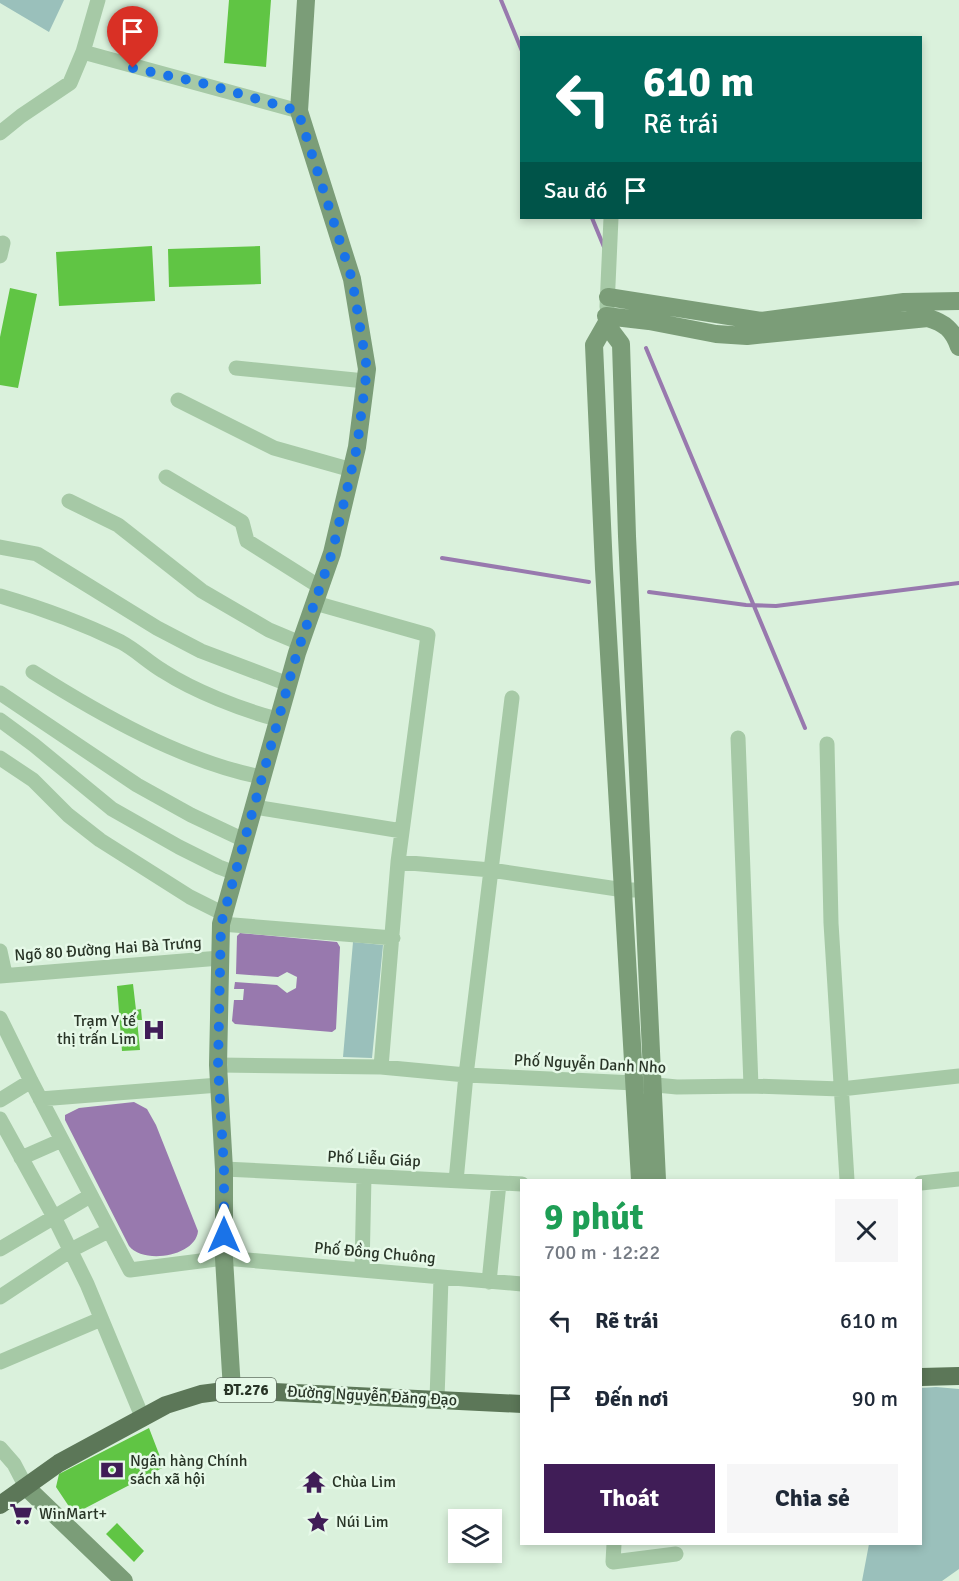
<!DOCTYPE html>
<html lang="vi">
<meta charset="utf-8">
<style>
body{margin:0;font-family:Signika,sans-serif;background:#f6f6f7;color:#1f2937;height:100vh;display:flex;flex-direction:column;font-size:22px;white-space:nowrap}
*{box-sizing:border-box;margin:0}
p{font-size:20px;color:#747a83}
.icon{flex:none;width:33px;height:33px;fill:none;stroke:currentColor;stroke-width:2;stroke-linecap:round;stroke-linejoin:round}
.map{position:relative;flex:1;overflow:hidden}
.drawer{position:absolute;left:520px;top:1179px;width:402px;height:366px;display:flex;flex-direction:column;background:#fff;border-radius:0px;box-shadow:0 3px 9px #0003}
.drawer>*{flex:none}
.top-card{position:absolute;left:520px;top:36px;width:402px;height:183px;border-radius:0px;box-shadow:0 3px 9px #0003;background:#00695c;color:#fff;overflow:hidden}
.controls{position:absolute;left:448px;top:1509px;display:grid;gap:12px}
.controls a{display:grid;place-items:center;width:54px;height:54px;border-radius:0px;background:#fff;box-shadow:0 3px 9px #0003;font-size:30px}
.pin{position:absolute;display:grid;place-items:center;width:51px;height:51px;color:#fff;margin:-62px -26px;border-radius:50% 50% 50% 0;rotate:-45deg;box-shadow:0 0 6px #0007}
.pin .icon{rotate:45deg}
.me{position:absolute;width:66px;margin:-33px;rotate:0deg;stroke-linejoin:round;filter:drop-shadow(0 0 4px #0008)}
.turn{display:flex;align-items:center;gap:21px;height:126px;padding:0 24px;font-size:27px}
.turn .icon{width:78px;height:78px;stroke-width:2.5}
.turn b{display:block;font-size:42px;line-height:51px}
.then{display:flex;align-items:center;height:57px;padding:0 24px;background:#0003;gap:12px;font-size:22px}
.round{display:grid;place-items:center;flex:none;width:63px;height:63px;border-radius:0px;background:#f6f6f7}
.head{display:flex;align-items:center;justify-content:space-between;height:102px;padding:0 24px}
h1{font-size:36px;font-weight:700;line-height:45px;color:#1e9e55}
.button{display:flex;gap:12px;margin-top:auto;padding:12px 24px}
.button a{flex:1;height:69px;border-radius:0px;background:#401d57;color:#fff;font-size:24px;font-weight:700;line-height:69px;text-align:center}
.button a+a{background:#f6f6f7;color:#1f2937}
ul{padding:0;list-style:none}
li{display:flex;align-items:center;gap:18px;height:78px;padding:0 24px}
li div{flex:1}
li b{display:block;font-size:22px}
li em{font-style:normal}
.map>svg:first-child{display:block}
.green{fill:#9ac0bb}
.water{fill:#9879ae}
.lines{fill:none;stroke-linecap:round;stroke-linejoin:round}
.stream{stroke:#9879ae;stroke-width:4}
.building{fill:#60c544}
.street{stroke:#a6c9a6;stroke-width:15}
.secondary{stroke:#7b9d78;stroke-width:18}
.primary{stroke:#5c7758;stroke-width:18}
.route{stroke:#1a73e8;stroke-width:10;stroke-dasharray:0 18}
.labels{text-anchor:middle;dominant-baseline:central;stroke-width:5;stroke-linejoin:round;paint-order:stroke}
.shield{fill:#e6f9e8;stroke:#627061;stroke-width:1.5}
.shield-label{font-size:15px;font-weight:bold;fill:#293527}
.street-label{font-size:16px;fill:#293527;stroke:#e6f9e8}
.poi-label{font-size:16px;fill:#293527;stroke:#e6f9e8;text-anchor:start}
</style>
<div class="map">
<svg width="959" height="1581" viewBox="0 0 959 1581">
<rect width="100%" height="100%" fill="#daf1dc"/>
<path class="green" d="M0,0H64L49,32L0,3Z
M353,942L383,945L372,1058L343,1057Z
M936,1387L959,1389V1569L942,1581H862L869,1544H921V1388Z"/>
<path class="water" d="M240,933L337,942L340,947L336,1029L332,1032L235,1024L232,1021L234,1000H243L244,989H234L235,982L277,985L287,993L296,988L297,977L287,972L278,977L236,974L237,936Z
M134,1102L147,1109L156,1125L198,1231C196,1256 144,1265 129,1246L65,1120V1115L79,1108Z"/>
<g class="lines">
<path class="stream" d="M501,0L522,51
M592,218L604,247
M646,348L805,728
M442,558L589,582
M649,592L746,605L776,606L959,583"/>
</g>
<path class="building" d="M229,0H271L266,67L224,63Z
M152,246L155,301L59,306L56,252Z
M260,246L261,284L169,287L168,249Z
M10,288L37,294L18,388L0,385V337Z
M133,984L136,1010L141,1009L142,1020H137L140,1050L122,1051L117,986Z
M149,1428L164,1467L74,1514L56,1487L59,1474Z
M117,1523L144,1551L134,1562L106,1534Z"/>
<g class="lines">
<path class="street" d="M83,52L299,111
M0,133L21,116L70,83L83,52L98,0
M0,256L3,243
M607,307L611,218
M236,368L365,381
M178,400L274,448L352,470
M166,477L242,522L247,541L320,587
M69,501L118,525L202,591L269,630L300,643
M0,547L37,554L157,628L201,651L288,684
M0,596C41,608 82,623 121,642C136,650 148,662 163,671C194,691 242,710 277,719
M315,603L428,635L398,862L381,1067
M33,672C101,715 182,761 261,777
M0,693L137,785L191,815L244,840
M0,720L34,745L112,809L179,847L219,867L235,873
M738,738L751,1086
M827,744L831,923L847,1180
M0,758L33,780L68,815L100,840L190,897L224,914
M254,807L402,831
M398,862L491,870L624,890H635
M221,924L393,938
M0,951L5,974
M0,976L220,958
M0,1018L31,1081L130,1270L224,1258L522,1284
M218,1065L381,1067L466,1075L635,1083L677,1087L751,1086L841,1089L959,1076
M40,1099L219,1085
M0,1100L31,1081
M0,1119L54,1217L87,1284L143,1419
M21,1158L62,1140
M224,1169L522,1184
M456,1181L466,1075L512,698
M921,1183L959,1179
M0,1249L90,1196
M362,1270L364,1176
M489,1282L499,1183
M0,1297L71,1250L108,1231
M0,1362L101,1319
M437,1399L441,1278
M0,1448L14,1464L26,1487
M614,1544L613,1562L676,1554"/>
<path class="secondary" d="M608,297L761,321L904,302L959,301
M606,316L649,321L716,334L747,336L928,318C945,323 953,330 959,347
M640,1180L604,569L594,345L606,324L621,344L627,536L657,1180
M232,1390L224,1258V1169L218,1065L221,924L297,653L332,553L357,447L367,369L352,279L299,111L306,0
M26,1487L124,1581"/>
<path class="primary" d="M921,1377L959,1376
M0,1505L59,1463L166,1405L201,1394L232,1390L522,1404"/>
</g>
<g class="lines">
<path class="route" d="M133,68L206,84L298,111L352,279L367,369L357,447L332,553L297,653L221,924L218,1065L224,1169V1235"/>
</g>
<defs>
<g id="hospital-bare" transform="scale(1.8)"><path d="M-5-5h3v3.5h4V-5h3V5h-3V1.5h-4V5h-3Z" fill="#401d57" stroke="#e6f9e8" stroke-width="2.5" paint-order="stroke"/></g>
<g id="bank-bare" transform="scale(1.8)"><path d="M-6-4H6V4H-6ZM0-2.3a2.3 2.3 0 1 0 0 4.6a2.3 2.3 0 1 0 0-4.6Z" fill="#401d57" stroke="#e6f9e8" stroke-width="2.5" paint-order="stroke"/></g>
<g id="temple-bare" transform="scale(1.8)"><path d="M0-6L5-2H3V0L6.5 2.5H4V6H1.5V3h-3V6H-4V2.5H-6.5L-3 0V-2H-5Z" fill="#401d57" stroke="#e6f9e8" stroke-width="2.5" paint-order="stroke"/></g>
<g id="supermarket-bare" transform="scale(1.8)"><path d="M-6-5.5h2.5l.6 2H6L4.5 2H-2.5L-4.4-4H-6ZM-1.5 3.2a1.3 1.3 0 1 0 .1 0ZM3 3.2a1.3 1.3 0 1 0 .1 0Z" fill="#401d57" stroke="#e6f9e8" stroke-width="2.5" paint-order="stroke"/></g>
<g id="sight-bare" transform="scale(1.8)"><path d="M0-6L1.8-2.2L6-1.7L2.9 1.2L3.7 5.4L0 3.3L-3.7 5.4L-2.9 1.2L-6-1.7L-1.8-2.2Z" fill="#401d57" stroke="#e6f9e8" stroke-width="2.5" paint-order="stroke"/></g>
</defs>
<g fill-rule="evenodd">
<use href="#hospital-bare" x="154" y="1030"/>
<use href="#bank-bare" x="112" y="1470"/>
<use href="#temple-bare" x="314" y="1482"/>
<use href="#supermarket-bare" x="21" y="1514"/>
<use href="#sight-bare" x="318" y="1522"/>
</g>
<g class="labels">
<rect class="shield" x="216" y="1378" width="60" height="24" rx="4.5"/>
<g class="shield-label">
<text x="246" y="1390">ĐT.276</text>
</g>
<g class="street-label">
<text transform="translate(108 949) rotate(-4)">Ngõ 80 Đường Hai Bà Trưng</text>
<text transform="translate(590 1064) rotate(3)">Phố Nguyễn Danh Nho</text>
<text transform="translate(374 1159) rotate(3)">Phố Liễu Giáp</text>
<text transform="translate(375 1253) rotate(5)">Phố Đồng Chuông</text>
<text transform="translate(372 1396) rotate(3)">Đường Nguyễn Đăng Đạo</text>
</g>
<g class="poi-label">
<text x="136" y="1021" text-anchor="end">Trạm Y tế<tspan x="136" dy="18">thị trấn Lim</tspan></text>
<text x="130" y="1461">Ngân hàng Chính<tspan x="130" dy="18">sách xã hội</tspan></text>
<text x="332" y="1482">Chùa Lim</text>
<text x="39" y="1514">WinMart+</text>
<text x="336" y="1522">Núi Lim</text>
</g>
</g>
</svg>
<div class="controls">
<a><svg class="icon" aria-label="layers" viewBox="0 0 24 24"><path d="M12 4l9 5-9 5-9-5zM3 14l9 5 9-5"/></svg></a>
</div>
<div class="pin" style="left:133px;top:68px;background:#d93025"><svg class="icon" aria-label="arrive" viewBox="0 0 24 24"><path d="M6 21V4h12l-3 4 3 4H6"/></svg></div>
<svg class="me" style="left:224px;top:1235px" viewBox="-20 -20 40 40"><path d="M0-17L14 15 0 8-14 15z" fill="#1a73e8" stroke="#fff" stroke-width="4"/></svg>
<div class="top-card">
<div class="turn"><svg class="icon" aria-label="left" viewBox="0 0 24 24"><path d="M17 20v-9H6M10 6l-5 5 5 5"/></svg><div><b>610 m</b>Rẽ trái</div></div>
<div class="then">Sau đó<svg class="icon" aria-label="arrive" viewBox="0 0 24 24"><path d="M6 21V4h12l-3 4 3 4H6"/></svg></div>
</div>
<section class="drawer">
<div class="head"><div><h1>9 phút</h1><p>700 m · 12:22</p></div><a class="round"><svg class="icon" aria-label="close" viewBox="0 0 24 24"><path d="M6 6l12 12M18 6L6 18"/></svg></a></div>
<ul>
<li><svg class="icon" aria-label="left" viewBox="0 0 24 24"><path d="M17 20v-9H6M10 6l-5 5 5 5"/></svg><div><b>Rẽ trái</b></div><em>610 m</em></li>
<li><svg class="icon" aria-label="arrive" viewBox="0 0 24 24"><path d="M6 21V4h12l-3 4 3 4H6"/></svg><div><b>Đến nơi</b></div><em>90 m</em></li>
</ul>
<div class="button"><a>Thoát</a><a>Chia sẻ</a></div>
</section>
</div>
